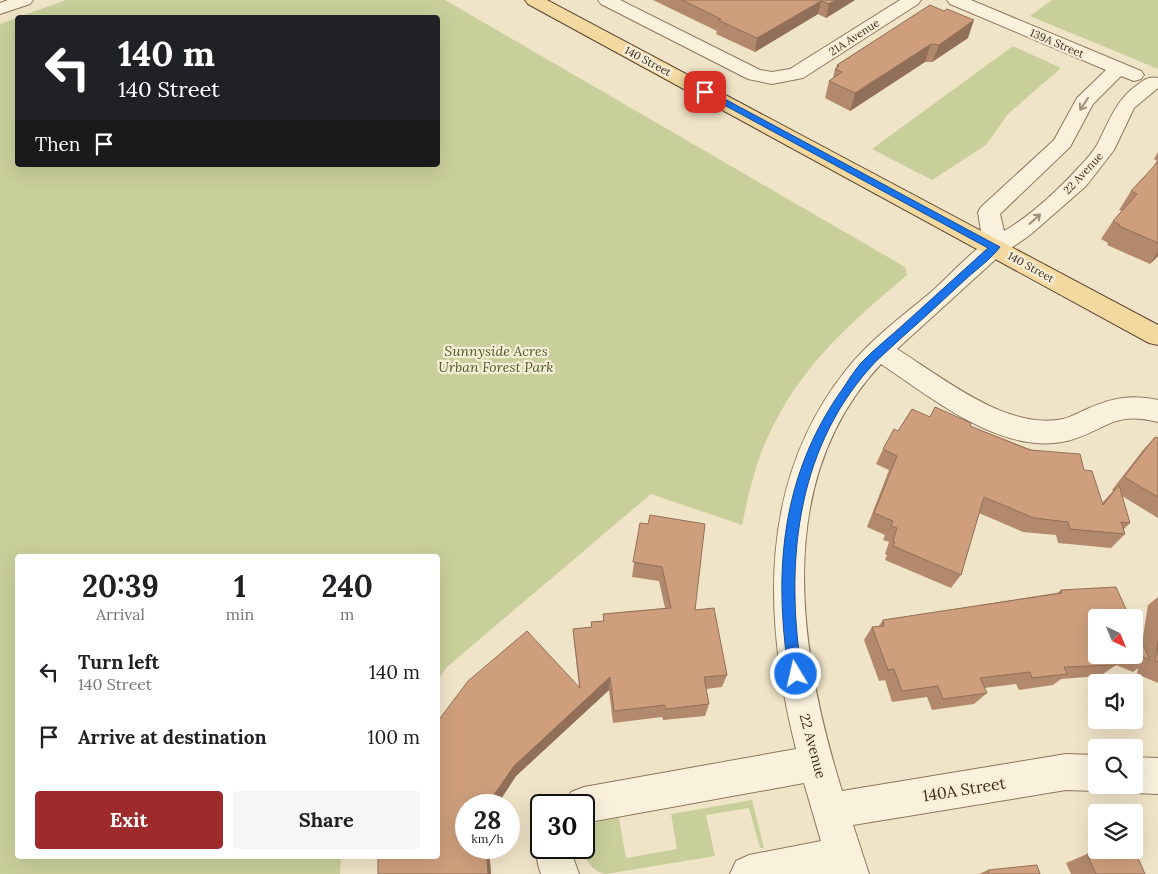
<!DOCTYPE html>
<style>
body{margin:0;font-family:Lora,serif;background:#f6f6f6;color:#202124;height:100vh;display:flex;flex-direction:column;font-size:19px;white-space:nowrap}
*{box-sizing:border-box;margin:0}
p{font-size:16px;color:#757577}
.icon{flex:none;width:28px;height:28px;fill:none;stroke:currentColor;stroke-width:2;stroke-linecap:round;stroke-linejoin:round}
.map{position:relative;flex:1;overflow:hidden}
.drawer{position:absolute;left:15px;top:554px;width:425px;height:305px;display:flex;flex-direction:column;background:#fff;border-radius:5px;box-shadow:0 5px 20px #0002}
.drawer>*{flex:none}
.top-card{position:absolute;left:15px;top:15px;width:425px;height:152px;border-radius:5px;box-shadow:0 5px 20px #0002;background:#202124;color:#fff;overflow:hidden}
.needle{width:32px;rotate:136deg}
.controls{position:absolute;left:1088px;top:609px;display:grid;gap:10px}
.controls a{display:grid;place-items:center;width:55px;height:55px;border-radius:5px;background:#fff;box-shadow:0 5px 20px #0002;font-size:25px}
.speed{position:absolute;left:455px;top:794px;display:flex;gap:10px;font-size:25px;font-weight:700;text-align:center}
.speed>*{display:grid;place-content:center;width:65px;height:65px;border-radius:50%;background:#fff;box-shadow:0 5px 20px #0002;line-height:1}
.speed small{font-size:12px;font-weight:400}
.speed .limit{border:2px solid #111;border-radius:8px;background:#fff;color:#111}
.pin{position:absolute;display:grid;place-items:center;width:42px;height:42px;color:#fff;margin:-21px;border-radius:10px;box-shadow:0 2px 8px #0006}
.me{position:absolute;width:55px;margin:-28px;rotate:351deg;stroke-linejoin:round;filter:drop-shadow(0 0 4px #0008)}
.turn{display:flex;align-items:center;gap:18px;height:105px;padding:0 20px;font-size:22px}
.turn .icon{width:65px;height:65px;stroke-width:2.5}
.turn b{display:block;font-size:35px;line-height:42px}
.then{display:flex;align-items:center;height:48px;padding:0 20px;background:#0003;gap:10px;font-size:19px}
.eta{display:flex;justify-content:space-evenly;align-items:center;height:85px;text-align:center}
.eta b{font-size:30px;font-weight:700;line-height:35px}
.action{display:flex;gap:10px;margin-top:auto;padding:10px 20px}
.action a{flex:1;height:58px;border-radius:5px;background:#9e2a2b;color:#fff;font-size:20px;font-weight:700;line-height:58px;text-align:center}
.action a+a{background:#f6f6f6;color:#202124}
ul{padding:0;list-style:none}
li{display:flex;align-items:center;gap:15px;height:65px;padding:0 20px}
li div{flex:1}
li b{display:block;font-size:19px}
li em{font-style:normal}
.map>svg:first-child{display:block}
.green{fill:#c9cf9b}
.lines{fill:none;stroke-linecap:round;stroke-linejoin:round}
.minor-casing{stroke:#8d765c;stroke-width:2}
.major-casing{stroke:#5b4430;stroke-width:2}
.minor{fill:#faf1dc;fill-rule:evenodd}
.major{fill:#f3d9a0;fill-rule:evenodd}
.wall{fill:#b2896c}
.shaded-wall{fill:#916f58}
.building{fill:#cf9f7d;stroke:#916f58}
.oneway{stroke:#9c907e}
.route{fill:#1a73e8;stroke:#114b97}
.labels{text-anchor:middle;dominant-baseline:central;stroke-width:4.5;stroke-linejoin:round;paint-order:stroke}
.far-street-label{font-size:11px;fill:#3d2e20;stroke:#f7eed8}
.park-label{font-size:14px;font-style:italic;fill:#4d5a26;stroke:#f7eed8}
.street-label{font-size:14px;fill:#3d2e20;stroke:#f7eed8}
.near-street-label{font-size:16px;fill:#3d2e20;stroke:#f7eed8}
</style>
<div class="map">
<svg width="1158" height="874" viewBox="0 0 1158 874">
<rect width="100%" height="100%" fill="#f0e4c8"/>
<path class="green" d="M66,0H445L905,267L907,275C847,326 799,367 766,441C754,468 748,497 742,525L651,494L447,667L438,680V556H18V856H341L340,874H0V24L17,18L18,165H438V18L19,17Z
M1052,0H1158V69L1030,16Z
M1013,46L1061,68L1008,114L986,145L932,180L872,149Z
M752,800L764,848H760L749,808L706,815L715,856L606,874C586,871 575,844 589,828C596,820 608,820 619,818L626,858L677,849L671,814Z"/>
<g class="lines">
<g class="minor-casing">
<path id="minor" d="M8,0H33L30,4L0,14V3Z
M598,0H620L760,70L772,72L790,69L900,0H921L918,4L803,78L772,84L748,79L601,4Z
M947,0H971L1141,71L1144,75L1141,79L1134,81L1121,76L1093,104L1070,147L1000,214L1004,231C1032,215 1058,190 1080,166C1086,160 1092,153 1097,145C1109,122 1115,101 1137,85C1144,80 1149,76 1158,78V88L1134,108L1114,150L1086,186L1030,235L997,258L897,349C942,377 1007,431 1063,419C1071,417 1080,412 1087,409C1111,398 1132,394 1158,400V422C1112,410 1106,431 1067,441C1002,456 932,398 881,364C771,481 799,652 842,791L1066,754L1096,755V785H1109L1096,791L1066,790L853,825L869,874H730L736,861L749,855L821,841L804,783L584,823V805H566L571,792L584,787L796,749C763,618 758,481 846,370C870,340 901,317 930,293C948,277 964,259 983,244L978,212L981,207L1054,140L1077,98L1106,70L950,4Z
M1134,757L1158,758V794L1134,793L1122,787L1120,785H1134Z
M541,836V848H573L574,860L579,874H541C536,860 535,851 541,836Z"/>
</g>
<g class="major-casing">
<path id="major" d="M525,0H547L1158,325V345L1149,343L528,4Z"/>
</g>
<use href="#minor" class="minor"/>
<use href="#major" class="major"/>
</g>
<path class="wall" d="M653,0H855L826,18L818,14L755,52L716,34L717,31Z
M930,5L968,38L932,62H925L850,111L825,98L829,81L833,78L835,69L836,68L837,65Z
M1158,152V256L1150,264L1107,245L1108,243L1101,239L1113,221L1122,211L1119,210L1131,191L1155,165H1154L1157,161L1154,159Z
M935,407L970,426L1084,470L1102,503L1113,491L1112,490L1143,450L1155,437L1158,438V518L1122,496L1130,523L1123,530L1125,534L1111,548L1058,543L1056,535L1023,532L979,513L961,575L951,588L885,560L887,555L885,554L889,542L883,540L885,535L867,527L889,470L876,464L883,449L898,431L930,417Z
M640,523L695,610L727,675L722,687L706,689L709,704L705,716L663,720L662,717L613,723L609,690L516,776L497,805H466V848H489L491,874H378L579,686L574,642L573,629L591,627V622L603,621V614L665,608L659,581L632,577Z
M1061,590L1096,618V655H1134V625L1142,643L1148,605L1158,597V683L1137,674L1138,668L1133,672L1116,665L1100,676L1061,679L1053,685L1019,690L1016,684L984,688L987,693L974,704L932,710L927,697L892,702L885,680L879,681L864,640L872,627H878L883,620L1057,593Z
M1087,854L1145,874H1071L1066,863Z
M988,870L1040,874H979Z"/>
<path class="shaded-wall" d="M836,0H855L826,18L829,4Z
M821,1L818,14L755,52L757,38Z
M974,20L968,38L932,62L939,45Z
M931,44L925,62L850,111L855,93Z
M1158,252V256L1150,264Z
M610,677L609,690L516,776L497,805H487L514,766Z
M486,848H489L491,874H488Z"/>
<path class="building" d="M682,0H836L829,4L821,1L757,38L718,20L721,19Z
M930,5L944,11L947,9L974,20L939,45L931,44L855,93L829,81L842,72L835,69L839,66L837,65Z
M1158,162V243L1119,226L1120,225L1113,221L1137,194L1131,191Z
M935,407L971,423L970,426L1030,450L1080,454L1084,470L1092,471L1103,505L1119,485L1130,523L1121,522L1125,534L1070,529L1068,522L1034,518L984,497L961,575L893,546L895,542L893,541L897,528L891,526L893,521L874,513L897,456L883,449L894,429L898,431L912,409L930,417Z
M1155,437L1158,438V497L1124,477Z
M650,515L705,524L695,610L714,608L727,675L704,677L709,704L666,709L665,705L614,711L610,677L514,766L487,805H466V848H486L488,874H378V856H438V721L468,681L527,631L580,688L573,629L592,627L591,622L604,621L603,614L671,608L662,567L633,562L640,523L648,524Z
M1116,587L1130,618H1096V655H1112L1116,665L1064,667L1067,674L1032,678L1030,672L980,678L987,693L943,699L938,686L902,691L894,669L888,670L872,627L884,626L883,620L1062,593L1061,590Z
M1134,625L1150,660L1134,653Z
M1158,642V662L1155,661Z
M1134,849L1145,874H1096L1087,854L1117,850H1134Z
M1037,865L1040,874H989L988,870Z"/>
<defs><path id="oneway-shaft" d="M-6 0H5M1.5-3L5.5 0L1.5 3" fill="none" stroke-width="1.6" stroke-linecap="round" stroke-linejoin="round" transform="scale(1.25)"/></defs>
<g class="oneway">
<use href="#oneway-shaft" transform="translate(1084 104) rotate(124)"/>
<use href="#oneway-shaft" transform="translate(1035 219) rotate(-42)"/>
</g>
<path class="route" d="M702,90H708L1000,247C991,259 977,269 967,278C944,299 922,320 899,340C889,350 878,358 869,369C795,453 785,567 802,674L800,678L796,680L791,678L789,674C773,571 781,474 844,387C849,379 855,370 861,363C874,349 890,337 904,324C932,299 960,273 988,248L702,93Z"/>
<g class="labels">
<g class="far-street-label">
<text transform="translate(854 37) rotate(-33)">21A Avenue</text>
<text transform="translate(1057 43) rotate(23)">139A Street</text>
<text transform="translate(648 61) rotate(28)">140 Street</text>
<text transform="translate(1083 173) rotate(-47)">22 Avenue</text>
<text transform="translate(1031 267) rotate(29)">140 Street</text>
</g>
<g class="park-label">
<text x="496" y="351">Sunnyside Acres<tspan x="496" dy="16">Urban Forest Park</tspan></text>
</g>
<g class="street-label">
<text transform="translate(813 746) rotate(75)">22 Avenue</text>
</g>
<g class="near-street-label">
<text transform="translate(964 789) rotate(-9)">140A Street</text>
</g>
</g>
</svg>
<div class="controls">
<a><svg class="needle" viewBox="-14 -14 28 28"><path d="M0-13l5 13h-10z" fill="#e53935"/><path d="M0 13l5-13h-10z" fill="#757577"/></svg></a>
<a><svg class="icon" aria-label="sound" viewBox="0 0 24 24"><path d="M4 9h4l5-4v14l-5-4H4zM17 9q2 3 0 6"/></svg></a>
<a><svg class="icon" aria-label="search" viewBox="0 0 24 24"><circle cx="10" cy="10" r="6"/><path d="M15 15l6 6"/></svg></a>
<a><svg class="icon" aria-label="layers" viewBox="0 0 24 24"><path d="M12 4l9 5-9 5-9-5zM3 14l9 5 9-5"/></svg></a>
</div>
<div class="speed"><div>28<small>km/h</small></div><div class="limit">30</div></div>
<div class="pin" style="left:705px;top:92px;background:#d93025"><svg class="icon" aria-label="arrive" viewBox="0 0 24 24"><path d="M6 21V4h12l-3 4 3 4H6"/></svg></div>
<svg class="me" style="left:796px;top:674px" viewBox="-20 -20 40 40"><circle r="17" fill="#1a73e8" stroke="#fff" stroke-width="3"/><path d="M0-11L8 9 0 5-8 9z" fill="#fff"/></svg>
<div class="top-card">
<div class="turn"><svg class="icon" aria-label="left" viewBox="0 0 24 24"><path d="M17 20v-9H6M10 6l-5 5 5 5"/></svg><div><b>140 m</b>140 Street</div></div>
<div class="then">Then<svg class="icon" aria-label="arrive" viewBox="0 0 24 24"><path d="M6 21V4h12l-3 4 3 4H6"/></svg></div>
</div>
<section class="drawer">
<div class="eta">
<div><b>20:39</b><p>Arrival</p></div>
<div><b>1</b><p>min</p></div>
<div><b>240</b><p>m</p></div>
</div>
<ul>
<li><svg class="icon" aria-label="left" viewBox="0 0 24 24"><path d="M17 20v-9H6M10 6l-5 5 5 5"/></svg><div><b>Turn left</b><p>140 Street</p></div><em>140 m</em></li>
<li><svg class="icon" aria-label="arrive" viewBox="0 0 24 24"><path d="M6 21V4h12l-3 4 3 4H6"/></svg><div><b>Arrive at destination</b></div><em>100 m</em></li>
</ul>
<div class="action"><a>Exit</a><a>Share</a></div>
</section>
</div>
